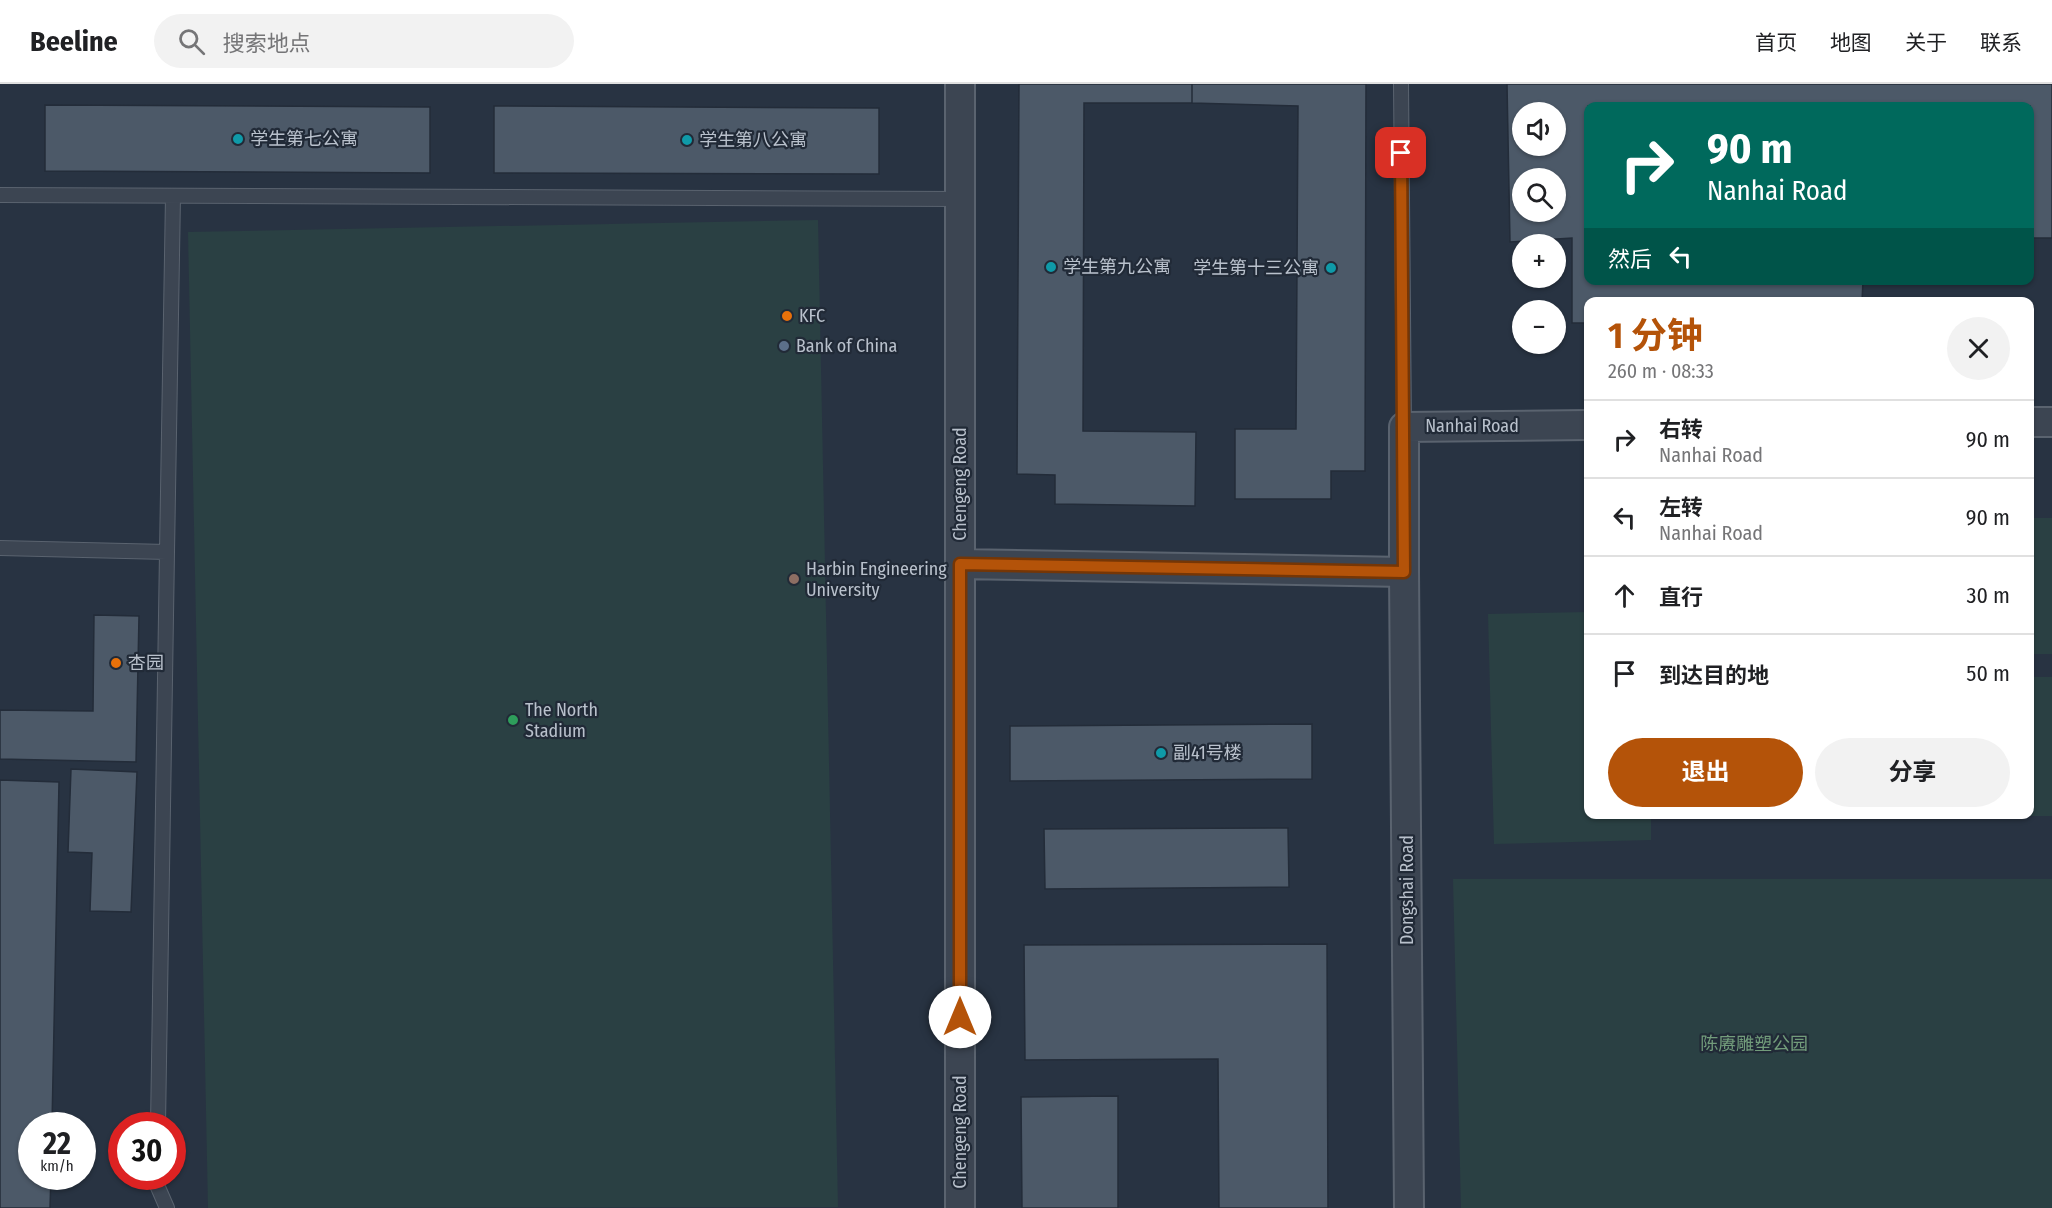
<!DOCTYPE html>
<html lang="zh">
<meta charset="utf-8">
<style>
body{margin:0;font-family:"Fira Sans Condensed","Noto Sans SC",sans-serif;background:#f2f2f2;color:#202124;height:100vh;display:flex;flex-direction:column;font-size:22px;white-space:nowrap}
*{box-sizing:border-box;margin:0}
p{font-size:20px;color:#757577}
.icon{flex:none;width:33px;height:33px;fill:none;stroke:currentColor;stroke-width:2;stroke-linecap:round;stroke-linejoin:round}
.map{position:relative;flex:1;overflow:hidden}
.sheet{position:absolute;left:1584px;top:213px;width:450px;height:522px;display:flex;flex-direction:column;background:#fff;border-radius:12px;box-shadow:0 2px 4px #0004}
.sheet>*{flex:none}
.hud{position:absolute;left:1584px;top:18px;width:450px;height:183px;border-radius:12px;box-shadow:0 2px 4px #0004;background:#00695c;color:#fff;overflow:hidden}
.buttons{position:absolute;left:1512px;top:18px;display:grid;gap:12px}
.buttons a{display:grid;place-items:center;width:54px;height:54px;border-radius:50%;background:#fff;box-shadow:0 2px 4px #0004;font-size:30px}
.speed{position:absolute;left:18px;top:1028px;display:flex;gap:12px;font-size:30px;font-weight:700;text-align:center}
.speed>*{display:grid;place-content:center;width:78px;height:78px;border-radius:50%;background:#fff;box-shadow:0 2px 4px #0004;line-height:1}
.speed small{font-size:15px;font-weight:400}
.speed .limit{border:9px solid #d22;background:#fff;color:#111}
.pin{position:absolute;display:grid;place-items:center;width:51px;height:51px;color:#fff;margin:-26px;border-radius:12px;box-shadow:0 3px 9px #0006}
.me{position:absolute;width:66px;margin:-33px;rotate:0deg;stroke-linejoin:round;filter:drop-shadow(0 0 4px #0008)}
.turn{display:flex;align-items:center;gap:21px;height:126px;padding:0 24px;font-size:27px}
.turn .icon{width:78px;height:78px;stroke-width:2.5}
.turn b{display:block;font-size:42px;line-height:51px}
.then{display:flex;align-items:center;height:57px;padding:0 24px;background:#0003;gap:12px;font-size:22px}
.round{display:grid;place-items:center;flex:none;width:63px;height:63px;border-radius:32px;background:#f2f2f2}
.head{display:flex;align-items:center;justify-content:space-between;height:102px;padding:0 24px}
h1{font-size:36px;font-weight:700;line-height:45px;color:#b45309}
.action{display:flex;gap:12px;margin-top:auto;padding:12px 24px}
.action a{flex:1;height:69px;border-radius:36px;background:#b45309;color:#fff;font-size:24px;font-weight:700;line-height:69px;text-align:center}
.action a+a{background:#f2f2f2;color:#202124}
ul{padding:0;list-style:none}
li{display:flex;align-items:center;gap:18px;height:78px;padding:0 24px;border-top:2px solid #e0e0e0}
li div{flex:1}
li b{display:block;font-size:22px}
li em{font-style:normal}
header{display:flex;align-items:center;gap:36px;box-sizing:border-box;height:84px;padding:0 30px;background:#fff;border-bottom:2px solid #e0e0e0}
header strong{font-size:28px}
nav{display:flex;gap:33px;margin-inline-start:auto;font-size:21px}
.search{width:420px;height:54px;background:#f2f2f2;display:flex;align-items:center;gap:15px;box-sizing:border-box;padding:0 21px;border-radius:33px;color:#757577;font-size:22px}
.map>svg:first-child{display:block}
.green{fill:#2a4043}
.building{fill:#4c5968;stroke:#232c39;stroke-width:1.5;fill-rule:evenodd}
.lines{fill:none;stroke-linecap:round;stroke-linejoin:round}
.service-casing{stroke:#5a636f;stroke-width:16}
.minor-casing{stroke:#5a636f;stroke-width:32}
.service{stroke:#3c4552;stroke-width:14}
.minor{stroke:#3c4552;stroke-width:28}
.route-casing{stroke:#753606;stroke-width:15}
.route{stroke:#b45309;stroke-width:10}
.culture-dot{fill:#0f9aa8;stroke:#212a37;stroke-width:2}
.food-dot{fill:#e8710a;stroke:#212a37;stroke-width:2}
.service-dot{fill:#5c6f8a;stroke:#212a37;stroke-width:2}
.education-dot{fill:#8d6e63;stroke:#212a37;stroke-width:2}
.leisure-dot{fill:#2e9e5b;stroke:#212a37;stroke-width:2}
.labels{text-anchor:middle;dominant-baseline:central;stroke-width:4.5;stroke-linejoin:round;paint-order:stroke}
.poi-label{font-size:18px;fill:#b9c1cc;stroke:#212a37;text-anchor:start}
.street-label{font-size:18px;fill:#b9c1cc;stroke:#212a37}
.park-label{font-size:18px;fill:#729c7b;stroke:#212a37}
</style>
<header>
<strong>Beeline</strong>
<div class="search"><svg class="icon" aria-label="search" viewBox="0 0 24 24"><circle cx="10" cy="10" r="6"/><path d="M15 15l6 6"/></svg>搜索地点</div>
<nav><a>首页</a><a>地图</a><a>关于</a><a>联系</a></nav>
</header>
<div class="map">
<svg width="2052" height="1124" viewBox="0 0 2052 1124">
<rect width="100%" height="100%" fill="#283342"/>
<path class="green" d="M818,136L838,1123L208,1124L188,148Z
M2030,434H2052V570H2030Z
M1588,528V730L1651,731V756L1494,760L1488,530Z
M2030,593H2052V732H2001L2030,730Z
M1814,730V733L1742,734V730Z
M1904,730V733H1832V730Z
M1987,730L1988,732L1916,733V730Z
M1729,731V733L1657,734V731Z
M1453,795H2052V1124H1461Z"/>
<path class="building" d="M1019,0H1192V19H1084L1083,347L1196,348L1195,422L1055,420V391L1017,390Z
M1192,0H1366L1365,387H1331V415H1235V345H1296L1298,22L1192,19Z
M1507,0H2052V154H2030V22H1588V196H1863L1862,218H1588V239H1572V154L1510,158ZM1522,28H1556V62H1522ZM1522,94H1556V128H1522Z
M45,21L430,23V89L45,87Z
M494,22L879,24V90L494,89Z
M94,531L139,532L136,678L0,675V626L93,627Z
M1312,640V695L1010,697V642Z
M71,685L137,688L131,828L90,827L92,769L68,768Z
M0,696L59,698L52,1041H32V1092H51L50,1124H0Z
M1288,744L1289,803L1045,805L1044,745Z
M1327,860L1328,1124H1219L1218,975L1025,976L1024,861Z
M1118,1012V1124H1022L1021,1013Z"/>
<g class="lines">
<g class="service-casing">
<path id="service" d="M1401,0L1404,343
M0,111L960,115
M0,464L167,468L158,1041
M167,468L173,112
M157,1092V1101L167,1124"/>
</g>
<g class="minor-casing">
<path id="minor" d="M960,0V1124
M2030,338H2052
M960,480L1404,488V343L1588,341
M1404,488L1409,1124"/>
</g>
<use href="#service" class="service"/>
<use href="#minor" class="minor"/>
</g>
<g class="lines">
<g class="route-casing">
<path id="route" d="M960,933V480L1404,488L1401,69"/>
</g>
<use href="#route" class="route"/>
</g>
<g class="culture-dot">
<circle cx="238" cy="55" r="6"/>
<circle cx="687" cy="56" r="6"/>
<circle cx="1051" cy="183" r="6"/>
<circle cx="1331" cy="184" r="6"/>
<circle cx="1161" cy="669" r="6"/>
</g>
<g class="food-dot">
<circle cx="787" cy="232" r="6"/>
<circle cx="116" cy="579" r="6"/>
</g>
<circle class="service-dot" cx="784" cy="262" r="6"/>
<circle class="education-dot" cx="794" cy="495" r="6"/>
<circle class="leisure-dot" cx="513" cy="636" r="6"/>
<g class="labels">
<g class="poi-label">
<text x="250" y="55">学生第七公寓</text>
<text x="699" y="56">学生第八公寓</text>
<text x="1063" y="183">学生第九公寓</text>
<text x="1319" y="184" text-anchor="end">学生第十三公寓</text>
<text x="799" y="232">KFC</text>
<text x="796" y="262">Bank of China</text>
<text x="806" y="485">Harbin Engineering<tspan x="806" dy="21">University</tspan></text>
<text x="128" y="579">杏园</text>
<text x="525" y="626">The North<tspan x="525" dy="21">Stadium</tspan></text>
<text x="1173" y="669">副41号楼</text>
</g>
<g class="street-label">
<text x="1472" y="342">Nanhai Road</text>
<text transform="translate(960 400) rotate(-90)">Chengeng Road</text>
<text transform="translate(1407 806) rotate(-90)">Dongshai Road</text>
<text transform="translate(960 1048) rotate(-90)">Chengeng Road</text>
</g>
<g class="park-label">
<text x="1754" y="960">陈赓雕塑公园</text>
</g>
</g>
</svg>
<div class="buttons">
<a><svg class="icon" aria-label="sound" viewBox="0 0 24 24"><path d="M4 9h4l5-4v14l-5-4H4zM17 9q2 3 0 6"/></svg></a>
<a><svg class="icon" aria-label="search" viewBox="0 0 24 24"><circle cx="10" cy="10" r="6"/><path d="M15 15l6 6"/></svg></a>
<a>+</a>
<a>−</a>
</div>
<div class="speed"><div>22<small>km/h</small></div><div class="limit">30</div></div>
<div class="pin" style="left:1401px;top:69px;background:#d93025"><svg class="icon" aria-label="arrive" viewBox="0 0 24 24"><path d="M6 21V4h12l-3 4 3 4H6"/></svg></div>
<svg class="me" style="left:960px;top:933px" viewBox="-20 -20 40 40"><circle r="19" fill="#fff"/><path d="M0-13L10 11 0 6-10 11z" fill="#b45309"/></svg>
<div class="hud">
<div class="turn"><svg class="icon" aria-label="right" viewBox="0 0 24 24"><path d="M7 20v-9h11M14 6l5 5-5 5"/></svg><div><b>90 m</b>Nanhai Road</div></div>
<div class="then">然后<svg class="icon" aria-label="left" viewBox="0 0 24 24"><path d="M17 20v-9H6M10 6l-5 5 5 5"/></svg></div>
</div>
<section class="sheet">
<div class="head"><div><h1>1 分钟</h1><p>260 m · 08:33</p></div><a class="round"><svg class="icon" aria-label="close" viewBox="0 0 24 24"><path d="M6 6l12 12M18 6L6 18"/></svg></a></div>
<ul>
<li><svg class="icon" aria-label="right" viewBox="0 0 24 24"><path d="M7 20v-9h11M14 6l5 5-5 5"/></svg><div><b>右转</b><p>Nanhai Road</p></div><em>90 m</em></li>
<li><svg class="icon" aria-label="left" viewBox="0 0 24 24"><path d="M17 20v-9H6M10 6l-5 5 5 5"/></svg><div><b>左转</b><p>Nanhai Road</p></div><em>90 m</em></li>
<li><svg class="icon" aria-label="ahead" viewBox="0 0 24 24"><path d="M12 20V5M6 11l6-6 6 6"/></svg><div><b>直行</b></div><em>30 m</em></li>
<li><svg class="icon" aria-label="arrive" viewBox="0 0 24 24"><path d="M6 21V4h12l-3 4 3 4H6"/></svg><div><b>到达目的地</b></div><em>50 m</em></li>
</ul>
<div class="action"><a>退出</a><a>分享</a></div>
</section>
</div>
